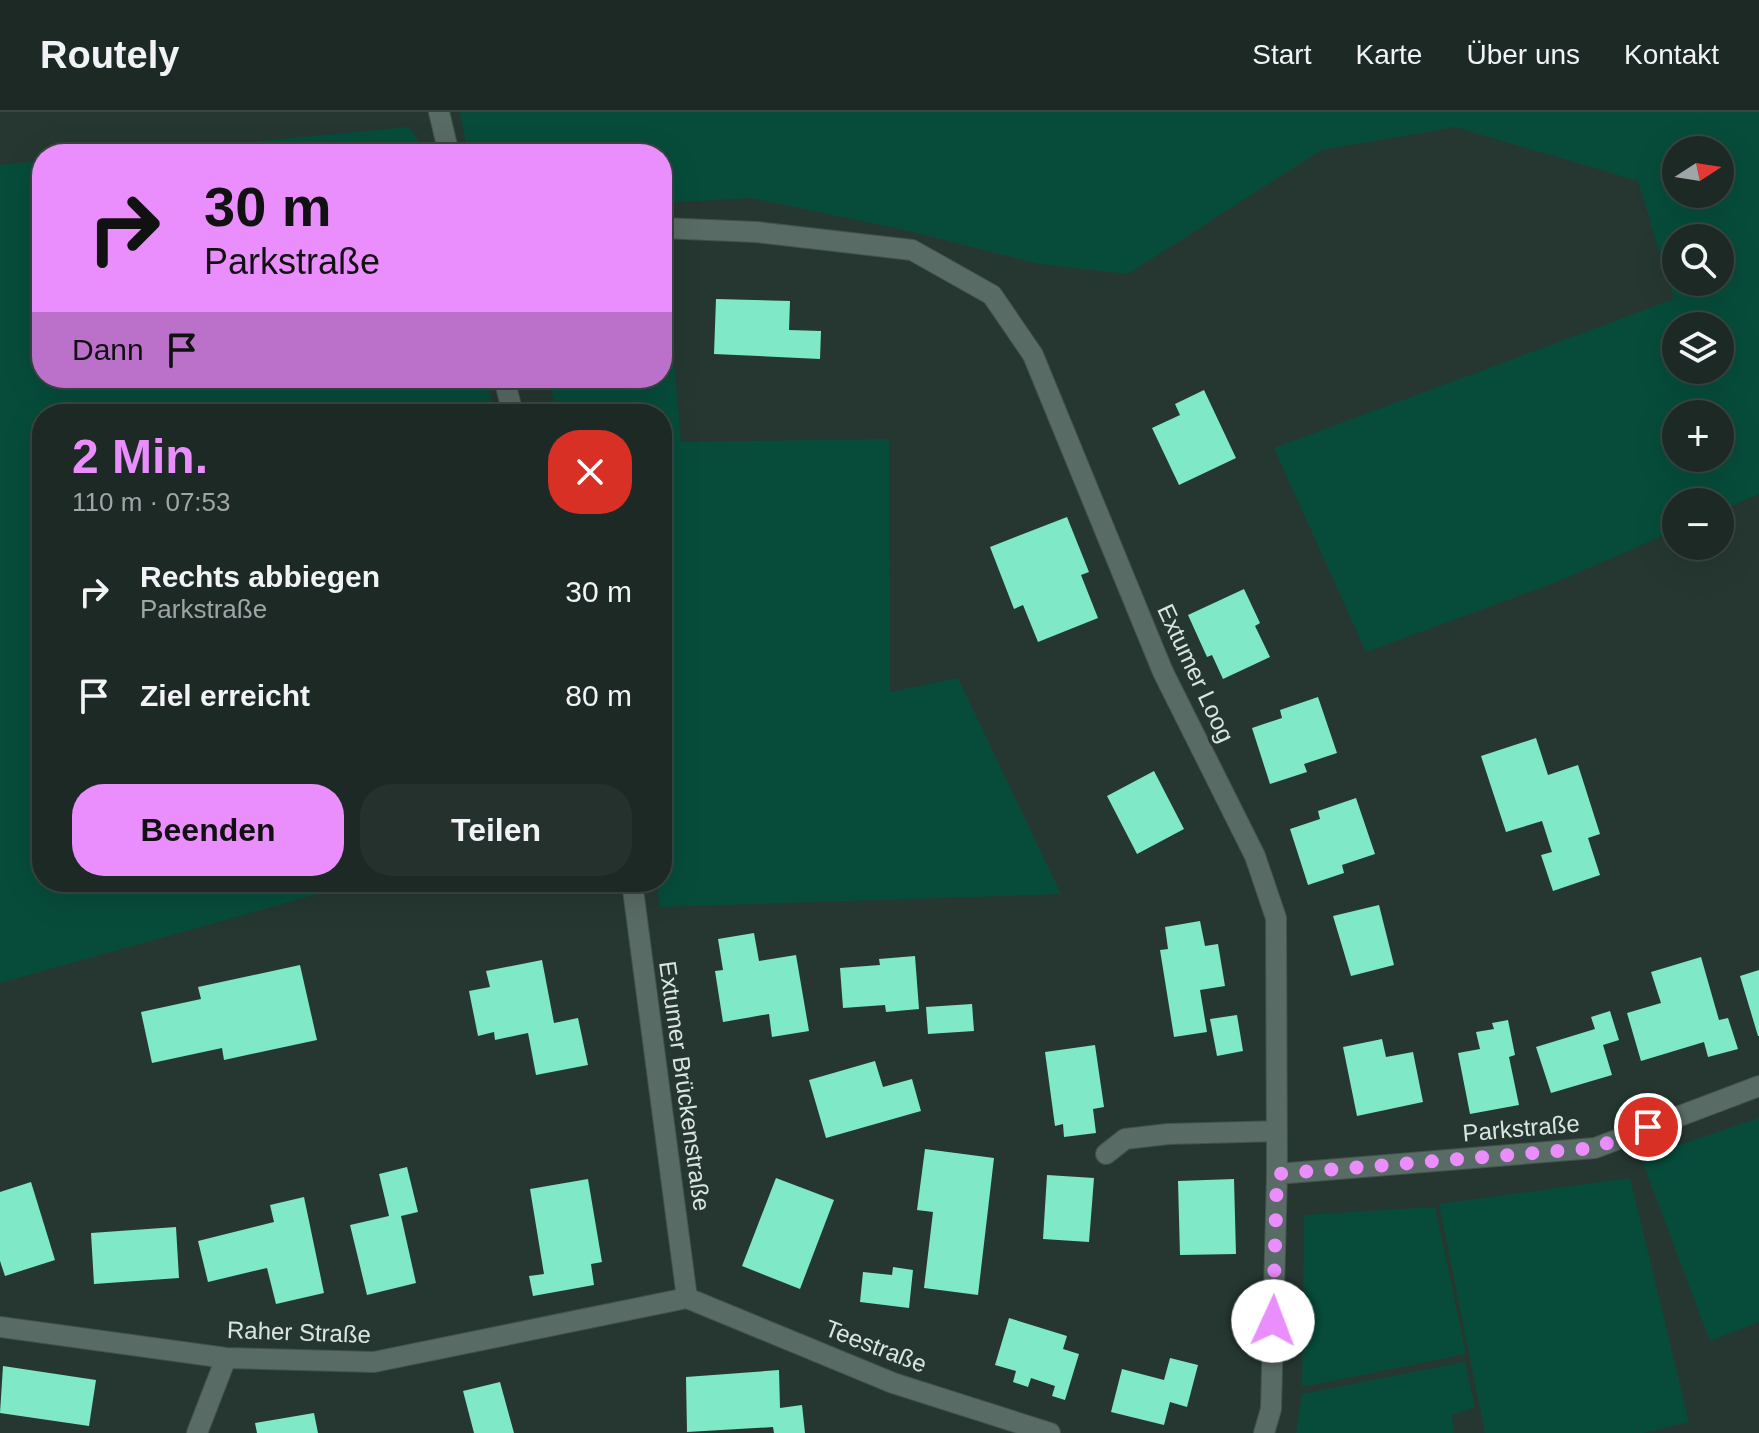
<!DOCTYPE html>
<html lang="de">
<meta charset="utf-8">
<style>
body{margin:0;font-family:Helvetica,sans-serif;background:#25312d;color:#f1f3f6;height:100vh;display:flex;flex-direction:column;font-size:30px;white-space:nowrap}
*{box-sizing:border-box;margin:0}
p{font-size:26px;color:#a0a6a7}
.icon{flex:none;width:44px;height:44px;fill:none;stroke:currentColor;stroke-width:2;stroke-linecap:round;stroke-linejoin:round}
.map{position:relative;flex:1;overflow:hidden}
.details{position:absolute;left:32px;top:292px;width:640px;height:488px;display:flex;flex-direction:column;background:#1c2925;border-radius:32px;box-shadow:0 8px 32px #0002,0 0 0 2px #3a4542}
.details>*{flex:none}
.guide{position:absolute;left:32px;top:32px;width:640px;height:244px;border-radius:32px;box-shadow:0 8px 32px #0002,0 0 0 2px #3a4542;background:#ea8dfd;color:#111;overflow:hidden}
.needle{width:52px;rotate:78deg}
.tools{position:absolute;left:1662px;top:24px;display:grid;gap:16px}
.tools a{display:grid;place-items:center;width:72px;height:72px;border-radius:50%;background:#1c2925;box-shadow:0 8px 32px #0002,0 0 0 2px #3a4542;font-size:40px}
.pin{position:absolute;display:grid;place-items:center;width:68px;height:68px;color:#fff;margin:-34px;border:4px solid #fff;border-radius:50%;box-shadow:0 2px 8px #0007}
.me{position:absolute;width:88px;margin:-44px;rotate:2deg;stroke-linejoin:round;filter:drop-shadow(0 0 6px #0008)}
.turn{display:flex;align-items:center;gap:28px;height:168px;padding:0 40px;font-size:36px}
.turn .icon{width:104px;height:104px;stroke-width:2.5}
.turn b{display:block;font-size:56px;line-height:68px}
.then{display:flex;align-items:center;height:76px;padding:0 40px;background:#0003;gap:16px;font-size:30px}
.round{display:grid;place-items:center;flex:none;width:84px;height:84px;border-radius:32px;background:#25312d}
.head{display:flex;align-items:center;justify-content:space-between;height:136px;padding:0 40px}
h1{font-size:48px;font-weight:700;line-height:60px;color:#ea8dfd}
.cta{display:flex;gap:16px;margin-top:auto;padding:16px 40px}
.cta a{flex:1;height:92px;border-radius:32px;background:#ea8dfd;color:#111;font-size:32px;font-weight:700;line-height:92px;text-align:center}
.cta a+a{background:#25312d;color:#f1f3f6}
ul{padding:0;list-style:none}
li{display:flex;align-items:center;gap:24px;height:104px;padding:0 40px}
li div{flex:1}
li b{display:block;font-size:30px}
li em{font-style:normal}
header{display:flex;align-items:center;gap:48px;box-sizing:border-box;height:112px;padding:0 40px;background:#1c2925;border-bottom:2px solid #3a4542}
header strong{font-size:38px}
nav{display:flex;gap:44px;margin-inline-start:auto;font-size:28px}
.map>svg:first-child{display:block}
.green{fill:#074c3b;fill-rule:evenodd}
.building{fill:#7fe8c6}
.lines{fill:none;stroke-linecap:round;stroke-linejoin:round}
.minor-casing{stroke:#43524d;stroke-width:22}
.minor{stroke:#586b64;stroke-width:20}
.route{stroke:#ea8dfd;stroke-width:14;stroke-dasharray:0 25.2}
.labels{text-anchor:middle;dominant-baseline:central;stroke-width:8;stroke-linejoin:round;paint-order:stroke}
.street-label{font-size:24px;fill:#dae5e0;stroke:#263731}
</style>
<header>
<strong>Routely</strong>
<nav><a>Start</a><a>Karte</a><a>Über uns</a><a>Kontakt</a></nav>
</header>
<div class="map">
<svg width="1759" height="1321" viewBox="0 0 1759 1321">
<rect width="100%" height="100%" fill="#263731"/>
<path class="green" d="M460,0H1759V382L1720,399V390H1676V418L1559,469L1366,540L1274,336L1674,187L1638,69L1455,15L1321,38L1128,162L1039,152L905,118L751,86L662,91V42H468ZM1720,38V82H1676V38ZM1720,126V170H1676V126ZM1720,214V258H1676V214ZM1720,302V346H1676V302Z
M409,15L428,42H121Z
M42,49V266H486L495,302H42V770H361L0,871V53Z
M662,149H665L681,330L889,327L890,580L958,566L1061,782L660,795L656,770H662V302H557L548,266H662Z
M1759,1006V1210L1710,1229L1641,1046Z
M1630,1066L1689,1310L1643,1321H1485L1439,1092Z
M1435,1095L1466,1242L1302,1275L1304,1103Z
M1465,1250L1475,1295L1452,1303L1454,1321H1296L1302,1282Z"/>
<path class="building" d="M716,187L790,189L789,218L821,219L820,247L714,242Z
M1204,278L1236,346L1179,373L1152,316L1180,303L1175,292Z
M1067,405L1089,460L1081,463L1098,506L1038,530L1023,493L1014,497L990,435Z
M1244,477L1260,511L1255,514L1270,545L1223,567L1212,543L1207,545L1188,503Z
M1318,585L1337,641L1304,652L1307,660L1270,672L1252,616L1282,606L1280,598Z
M1536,626L1548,663L1578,653L1600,722L1588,726L1600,763L1553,779L1541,743L1552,740L1542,709L1506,720L1481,644Z
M1154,659L1184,717L1137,742L1107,684Z
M1356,686L1375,742L1342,753L1344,761L1308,773L1290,717L1320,707L1318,699Z
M1379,793L1394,853L1351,864L1333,804Z
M1200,809L1205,834L1218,832L1225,874L1200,878L1207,920L1174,925L1160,838L1168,837L1165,815Z
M754,821L759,849L796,843L809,919L772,925L769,902L723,910L715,859L723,858L718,827Z
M915,844L919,897L886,900L885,893L843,896L840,856L880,853L879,847Z
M1701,845L1719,908L1728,906L1738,937L1708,945L1704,930L1641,949L1627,901L1661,891L1651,860Z
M542,848L554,911L578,906L588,953L536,963L528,921L495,928L494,920L478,924L469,879L490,875L486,859Z
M300,853L317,928L224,948L222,936L152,951L141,900L201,887L198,875Z
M1759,858V924H1758L1740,864Z
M972,892L974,919L928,922L926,895Z
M1610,899L1619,928L1603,933L1612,963L1551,981L1536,935L1595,917L1591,905Z
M1237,903L1243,939L1217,944L1210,907Z
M1508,908L1515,943L1509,945L1519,993L1470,1002L1458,941L1480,937L1476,920L1494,917L1492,911Z
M1382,927L1386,945L1413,940L1423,990L1357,1004L1343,935Z
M1095,933L1104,995L1093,997L1096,1021L1064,1025L1063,1012L1055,1014L1045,940Z
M875,949L883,975L912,967L921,999L826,1026L809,968Z
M925,1037L994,1046L978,1183L924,1176L933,1100L917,1098Z
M407,1055L418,1100L401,1104L416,1171L367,1183L350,1113L389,1104L379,1062Z
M1047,1063L1094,1066L1089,1130L1043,1127Z
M776,1066L834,1088L800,1177L742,1154Z
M588,1067L602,1150L591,1152L594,1173L533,1184L529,1164L544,1162L530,1077Z
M1234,1067L1236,1142L1180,1143L1178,1069Z
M31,1070L55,1148L5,1164L0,1149V1080Z
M304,1085L324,1181L276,1192L267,1156L208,1170L198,1129L274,1110L270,1093Z
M176,1115L179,1166L94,1172L91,1121Z
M893,1155L913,1158L909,1196L860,1190L863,1160L892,1163Z
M1009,1206L1067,1224L1063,1237L1079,1242L1065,1288L1052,1284L1055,1274L1031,1266L1028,1275L1013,1270L1016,1259L995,1253Z
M1170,1246L1198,1253L1187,1295L1170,1290L1164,1313L1111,1300L1122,1257L1164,1268Z
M3,1254L96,1268L89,1314L0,1301Z
M779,1258L780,1296L802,1293L805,1321H774L773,1315L687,1320L686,1265Z
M500,1270L514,1321H474L463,1279Z
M314,1301L318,1321H257L255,1311Z"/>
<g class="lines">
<g class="minor-casing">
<path id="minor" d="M439,0L449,42
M662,116L756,120L912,138L992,183L1033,243L1163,560L1255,744L1276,806L1277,1062L1271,1297L1264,1321
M504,266L513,302
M632,770L687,1186
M1106,1042L1125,1027L1168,1022L1277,1019
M1277,1062L1595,1036L1759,974
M687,1186L893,1271L1050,1321
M0,1215L226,1246L374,1250L687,1186
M197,1321L226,1246"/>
</g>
<use href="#minor" class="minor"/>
</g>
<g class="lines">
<path class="route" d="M1273,1209L1277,1062L1595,1036L1648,1015"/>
</g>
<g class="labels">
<g class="street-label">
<text transform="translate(1196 561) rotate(65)">Extumer Loog</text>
<text transform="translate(685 974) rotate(82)">Extumer Brückenstraße</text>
<text transform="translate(1521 1016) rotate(-5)">Parkstraße</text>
<text transform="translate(299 1220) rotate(2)">Raher Straße</text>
<text transform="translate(876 1234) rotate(21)">Teestraße</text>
</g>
</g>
</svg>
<div class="tools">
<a><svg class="needle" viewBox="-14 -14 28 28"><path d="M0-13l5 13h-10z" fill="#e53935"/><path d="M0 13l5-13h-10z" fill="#a0a6a7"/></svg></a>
<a><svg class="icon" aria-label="search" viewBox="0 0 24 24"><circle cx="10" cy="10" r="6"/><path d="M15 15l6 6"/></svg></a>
<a><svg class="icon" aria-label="layers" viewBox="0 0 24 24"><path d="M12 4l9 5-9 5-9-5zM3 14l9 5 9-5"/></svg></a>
<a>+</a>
<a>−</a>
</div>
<div class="pin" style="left:1648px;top:1015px;background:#d93025"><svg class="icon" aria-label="arrive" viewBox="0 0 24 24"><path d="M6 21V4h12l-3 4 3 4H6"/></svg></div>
<svg class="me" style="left:1273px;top:1209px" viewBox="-20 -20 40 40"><circle r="19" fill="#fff"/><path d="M0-13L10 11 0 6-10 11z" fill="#ea8dfd"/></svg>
<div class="guide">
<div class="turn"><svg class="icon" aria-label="right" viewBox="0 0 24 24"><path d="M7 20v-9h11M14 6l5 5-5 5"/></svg><div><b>30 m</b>Parkstraße</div></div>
<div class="then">Dann<svg class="icon" aria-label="arrive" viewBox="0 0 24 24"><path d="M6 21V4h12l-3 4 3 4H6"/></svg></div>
</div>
<section class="details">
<div class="head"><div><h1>2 Min.</h1><p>110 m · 07:53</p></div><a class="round" style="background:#d93025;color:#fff"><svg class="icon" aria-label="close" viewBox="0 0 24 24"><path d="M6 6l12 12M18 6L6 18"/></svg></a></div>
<ul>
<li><svg class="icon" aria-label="right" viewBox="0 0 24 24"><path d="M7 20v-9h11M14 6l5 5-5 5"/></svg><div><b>Rechts abbiegen</b><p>Parkstraße</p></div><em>30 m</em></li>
<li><svg class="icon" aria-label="arrive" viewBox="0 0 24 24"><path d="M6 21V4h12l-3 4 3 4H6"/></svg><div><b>Ziel erreicht</b></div><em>80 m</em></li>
</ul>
<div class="cta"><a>Beenden</a><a>Teilen</a></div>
</section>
</div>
